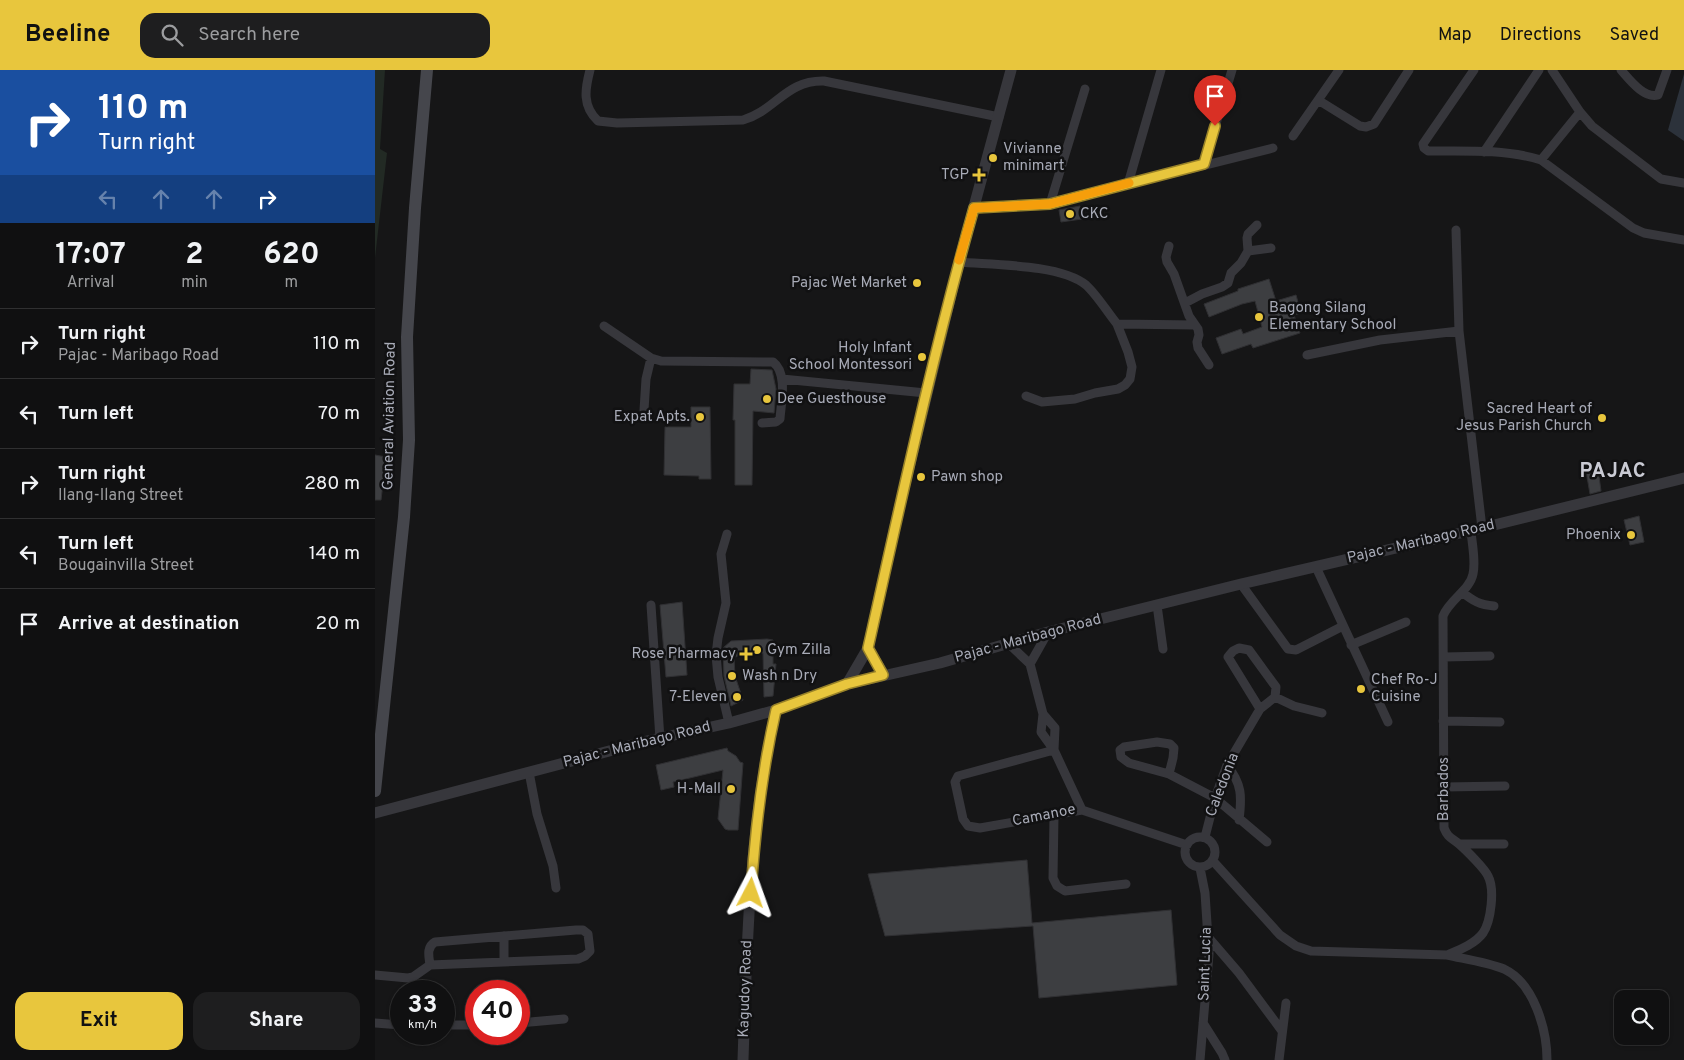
<!DOCTYPE html>
<style>
body{margin:0;font-family:Overpass,sans-serif;background:#1e1e1f;color:#f1f3f6;height:100vh;display:flex;flex-direction:column;font-size:19px;white-space:nowrap}
*{box-sizing:border-box;margin:0}
p{font-size:16px;color:#9c9d9f}
.icon{flex:none;width:28px;height:28px;fill:none;stroke:currentColor;stroke-width:2;stroke-linecap:round;stroke-linejoin:round}
.map{position:relative;flex:1;overflow:hidden}
.side{display:flex;flex-direction:column;background:#101011;width:375px}
.side>*{flex:none}
.banner{background:#1a4fa0;color:#fff;overflow:hidden}
.buttons{position:absolute;left:1239px;top:920px;display:grid;gap:10px}
.buttons a{display:grid;place-items:center;width:55px;height:55px;border-radius:10px;background:#101011;box-shadow:0 1px 4px #0004,0 0 0 1px #303031;font-size:25px}
.speed{position:absolute;left:15px;top:910px;display:flex;gap:10px;font-size:25px;font-weight:700;text-align:center}
.speed>*{display:grid;place-content:center;width:65px;height:65px;border-radius:50%;background:#101011;box-shadow:0 1px 4px #0004,0 0 0 1px #303031;line-height:1}
.speed small{font-size:12px;font-weight:400}
.speed .limit{border:8px solid #d22;background:#fff;color:#111}
.pin{position:absolute;display:grid;place-items:center;width:42px;height:42px;color:#fff;margin:-51px -21px;border-radius:50% 50% 50% 0;rotate:-45deg;box-shadow:0 0 5px #0007}
.pin .icon{rotate:45deg}
.me{position:absolute;width:55px;margin:-28px;rotate:4deg;stroke-linejoin:round;filter:drop-shadow(0 0 4px #0008)}
.turn{display:flex;align-items:center;gap:18px;height:105px;padding:0 15px;font-size:22px}
.turn .icon{width:65px;height:65px;stroke-width:2.5}
.turn b{display:block;font-size:35px;line-height:42px}
.lanes{display:flex;align-items:center;height:48px;padding:0 15px;background:#0003;justify-content:center;gap:25px;direction:ltr}
.lanes .off{opacity:.35}
.eta{display:flex;justify-content:space-evenly;align-items:center;height:85px;text-align:center}
.eta b{font-size:30px;font-weight:700;line-height:35px}
.primary-button{display:flex;gap:10px;margin-top:auto;padding:10px 15px}
.primary-button a{flex:1;height:58px;border-radius:15px;background:#e8c63d;color:#111;font-size:20px;font-weight:700;line-height:58px;text-align:center}
.primary-button a+a{background:#1e1e1f;color:#f1f3f6}
ul{padding:0;list-style:none}
li{display:flex;align-items:center;gap:15px;height:70px;padding:0 15px;border-top:1px solid #303031}
li div{flex:1}
li b{display:block;font-size:19px}
li em{font-style:normal}
header{display:flex;align-items:center;gap:30px;box-sizing:border-box;height:70px;padding:0 25px;background:#e8c63d;color:#111}
header strong{font-size:24px}
nav{display:flex;gap:28px;margin-inline-start:auto;font-size:18px}
.search{width:350px;height:45px;background:#1e1e1f;display:flex;align-items:center;gap:12px;box-sizing:border-box;padding:0 18px;border-radius:15px;color:#9c9d9f;font-size:19px}
main{display:flex;flex:1;min-height:0}
.map>svg:first-child{display:block}
.green{fill:#222a24}
.water{fill:#2c323b}
.building{fill:#3d3e41;stroke:#303033}
.lines{fill:none;stroke-linecap:round;stroke-linejoin:round}
.minor{stroke:#37373c;stroke-width:9}
.tertiary{stroke:#37373c;stroke-width:11}
.secondary{stroke:#45464c;stroke-width:12}
.route-casing{stroke:#978128;stroke-width:12}
.route{stroke:#e8c63d;stroke-width:9}
.slow{stroke:#f59e0b;stroke-width:9}
.poi-dot{fill:#e8c63d;stroke:#111112;stroke-width:2}
.labels{text-anchor:middle;dominant-baseline:central;stroke-width:5;stroke-linejoin:round;paint-order:stroke}
.poi-label{font-size:15px;fill:#a8abb7;stroke:#111112;text-anchor:end}
.street-label{font-size:15px;fill:#a8abb7;stroke:#111112}
.district-label{font-size:20px;font-weight:bold;letter-spacing:1px;fill:#c9cad3;stroke:#111112}
</style>
<header>
<strong>Beeline</strong>
<div class="search"><svg class="icon" aria-label="search" viewBox="0 0 24 24"><circle cx="10" cy="10" r="6"/><path d="M15 15l6 6"/></svg>Search here</div>
<nav><a>Map</a><a>Directions</a><a>Saved</a></nav>
</header>
<main>
<section class="side">
<div class="banner">
<div class="turn"><svg class="icon" aria-label="right" viewBox="0 0 24 24"><path d="M7 20v-9h11M14 6l5 5-5 5"/></svg><div><b>110 m</b>Turn right</div></div>
<div class="lanes"><svg class="icon off" aria-label="left" viewBox="0 0 24 24"><path d="M17 20v-9H6M10 6l-5 5 5 5"/></svg><svg class="icon off" aria-label="ahead" viewBox="0 0 24 24"><path d="M12 20V5M6 11l6-6 6 6"/></svg><svg class="icon off" aria-label="ahead" viewBox="0 0 24 24"><path d="M12 20V5M6 11l6-6 6 6"/></svg><svg class="icon" aria-label="right" viewBox="0 0 24 24"><path d="M7 20v-9h11M14 6l5 5-5 5"/></svg></div>
</div>
<div class="eta">
<div><b>17:07</b><p>Arrival</p></div>
<div><b>2</b><p>min</p></div>
<div><b>620</b><p>m</p></div>
</div>
<ul>
<li><svg class="icon" aria-label="right" viewBox="0 0 24 24"><path d="M7 20v-9h11M14 6l5 5-5 5"/></svg><div><b>Turn right</b><p>Pajac - Maribago Road</p></div><em>110 m</em></li>
<li><svg class="icon" aria-label="left" viewBox="0 0 24 24"><path d="M17 20v-9H6M10 6l-5 5 5 5"/></svg><div><b>Turn left</b></div><em>70 m</em></li>
<li><svg class="icon" aria-label="right" viewBox="0 0 24 24"><path d="M7 20v-9h11M14 6l5 5-5 5"/></svg><div><b>Turn right</b><p>Ilang-Ilang Street</p></div><em>280 m</em></li>
<li><svg class="icon" aria-label="left" viewBox="0 0 24 24"><path d="M17 20v-9H6M10 6l-5 5 5 5"/></svg><div><b>Turn left</b><p>Bougainvilla Street</p></div><em>140 m</em></li>
<li><svg class="icon" aria-label="arrive" viewBox="0 0 24 24"><path d="M6 21V4h12l-3 4 3 4H6"/></svg><div><b>Arrive at destination</b></div><em>20 m</em></li>
</ul>
<div class="primary-button"><a>Exit</a><a>Share</a></div>
</section>
<div class="map">
<svg width="1309" height="990" viewBox="0 0 1309 990">
<rect width="100%" height="100%" fill="#161617"/>
<path class="green" d="M0,0H10L5,79L12,83L0,188Z"/>
<path class="water" d="M1309,4V71L1293,60Z"/>
<path class="building" d="M705,136L707,149L686,152L684,140Z
M894,209L901,231L921,225L926,243L919,245L925,263L878,278L876,274L847,284L841,268L866,259L868,264L887,257L880,231L867,234L834,247L829,234L863,221V219Z
M376,299L397,300L401,319L399,343L378,341L377,415H360V350H358L359,314H375Z
M316,337H335L336,409H324V406L289,405L290,357H316Z
M0,385L11,387L6,430H0Z
M1223,399L1226,421L1215,424L1211,401Z
M1264,446L1269,472L1255,475L1249,450Z
M307,532L312,605L291,607L285,535Z
M392,569L398,570V594H401L398,626L389,627L388,583L359,587L360,606L368,630L356,636L349,606L348,578L356,571Z
M352,678L353,681L361,686L365,692L368,693L363,760H353L350,759L343,749L348,700L298,712L299,717L286,720L281,695Z
M652,790L657,853L796,840L802,915L664,928L658,856L510,866L493,804Z"/>
<g class="lines">
<path class="minor" d="M215,0C210,19 207,36 223,51L242,53L368,50C400,41 411,10 449,11L624,47
M1099,0L1048,74L1049,78L1053,81C1090,81 1130,79 1166,90L1258,158L1269,163L1309,170
M1177,0L1205,42L1217,56L1286,109L1309,113
M1246,0C1254,9 1269,29 1283,25L1292,0
M943,30L985,56L991,57L999,54L1034,0
M918,66L964,0
M1109,82L1164,0
M1166,90L1205,42
M829,94L857,0
M753,114L786,0
M675,134L710,19
M599,139L675,134L898,78
M1081,160L1084,261L1107,458
M794,176L791,187L792,192L799,204L814,246L823,259L824,265L822,272L823,278L834,295
M873,181L896,178
M584,192C617,195 685,194 711,215C722,225 733,243 742,254L820,255
M810,233L827,224L847,217L853,213L856,203L866,193L873,181L872,168L873,164L882,155
M229,256L276,288L286,291L398,292C413,303 406,333 405,349L401,352L387,353
M932,285L1005,270L1084,261
M407,309L551,323
M651,326L667,332L700,329L720,323L743,319L750,315L755,309L757,297L753,282L742,254
M269,340L271,309L276,288
M352,464L346,484L351,533L343,568L341,585L343,607L354,653
M941,497L1013,652
M866,514L913,579L921,580L968,556
M1087,522C1098,531 1105,535 1119,536
M276,535L285,669
M782,535L788,579
M634,574L655,594L668,644L666,662L679,680L707,740
M976,575L1031,552
M864,578L874,580L901,617L900,627L885,639L853,587L858,581Z
M1069,587L1115,586
M655,594L673,562
M900,627L919,636L947,643
M668,644L680,658L679,680
M1068,651L1125,652
M782,672L795,674L799,678L798,688L794,704L754,693L746,687L745,680L749,677Z
M679,680L583,706L580,712L588,749L593,756L605,758L707,740
M852,695C867,714 867,726 864,750
M154,702L162,744L178,796L181,818
M794,704L840,728L892,772
M1069,717L1130,716
M707,740L812,775
M679,746L678,808L682,816L690,821L751,814
M810 782a15 15 0 1 1 30 0a15 15 0 1 1-30 0Z
M830,767L840,728L852,695L885,639
M1084,774H1129
M838,791L905,865L921,876L936,881L1072,885C1084,880 1100,874 1108,863C1116,851 1120,819 1113,806C1110,799 1091,780 1084,774C1077,768 1073,768 1069,758L1068,546C1074,530 1095,520 1098,504C1101,491 1097,474 1096,461
M201,860H208L213,864L215,881L210,886L203,889L55,895C54,887 51,877 60,872Z
M129,866V892
M833,867L864,903L907,961
M1072,885C1090,889 1112,892 1129,899C1159,913 1172,960 1172,990
M0,905L33,908L38,907L55,895
M0,953L26,955
M144,953L189,949
M828,953L847,983L850,990
M69,955H101
M825,990L834,884L830,823L825,798
M904,990L911,933"/>
<path class="tertiary" d="M493,578L509,605
M472,614L493,578L523,443L584,192L636,0
M0,743L272,671L354,653L401,640L472,614L565,593L673,562L866,514L1107,458L1309,408
M368,990C372,873 374,755 401,640"/>
<path class="secondary" d="M0,721L29,447L34,370L32,267L40,138L52,0"/>
</g>
<g class="lines">
<g class="route-casing">
<path id="route" d="M376,823C380,761 387,701 401,640L472,614L508,605L493,578C526,431 558,283 599,138L675,134L829,94L840,56"/>
</g>
<use href="#route" class="route"/>
<path class="slow" d="M584,190L599,138L675,134L754,113"/>
</g>
<g class="poi-dot">
<circle cx="618" cy="88" r="5"/>
<path d="M601.5 97.5h5v5h5v5h-5v5h-5v-5h-5v-5h5z"/>
<circle cx="695" cy="144" r="5"/>
<circle cx="542" cy="213" r="5"/>
<circle cx="884" cy="247" r="5"/>
<circle cx="547" cy="287" r="5"/>
<circle cx="392" cy="329" r="5"/>
<circle cx="325" cy="347" r="5"/>
<circle cx="1227" cy="348" r="5"/>
<circle cx="546" cy="407" r="5"/>
<circle cx="1256" cy="465" r="5"/>
<circle cx="382" cy="580" r="5"/>
<path d="M368.5 576.5h5v5h5v5h-5v5h-5v-5h-5v-5h5z"/>
<circle cx="357" cy="606" r="5"/>
<circle cx="986" cy="619" r="5"/>
<circle cx="362" cy="627" r="5"/>
<circle cx="356" cy="719" r="5"/>
</g>
<g class="labels">
<g class="poi-label">
<text x="628" y="79" text-anchor="start">Vivianne<tspan x="628" dy="17">minimart</tspan></text>
<text x="594" y="105">TGP</text>
<text x="705" y="144" text-anchor="start">CKC</text>
<text x="532" y="213">Pajac Wet Market</text>
<text x="894" y="238" text-anchor="start">Bagong Silang<tspan x="894" dy="17">Elementary School</tspan></text>
<text x="537" y="278">Holy Infant<tspan x="537" dy="17">School Montessori</tspan></text>
<text x="402" y="329" text-anchor="start">Dee Guesthouse</text>
<text x="1217" y="339">Sacred Heart of<tspan x="1217" dy="17">Jesus Parish Church</tspan></text>
<text x="315" y="347">Expat Apts.</text>
<text x="556" y="407" text-anchor="start">Pawn shop</text>
<text x="1246" y="465">Phoenix</text>
<text x="392" y="580" text-anchor="start">Gym Zilla</text>
<text x="361" y="584">Rose Pharmacy</text>
<text x="367" y="606" text-anchor="start">Wash n Dry</text>
<text x="996" y="610" text-anchor="start">Chef Ro-J<tspan x="996" dy="17">Cuisine</tspan></text>
<text x="352" y="627">7-Eleven</text>
<text x="346" y="719">H-Mall</text>
</g>
<g class="street-label">
<text transform="translate(15 346) rotate(-89)">General Aviation Road</text>
<text transform="translate(1046 472) rotate(-13)">Pajac - Maribago Road</text>
<text transform="translate(653 569) rotate(-15)">Pajac - Maribago Road</text>
<text transform="translate(262 675) rotate(-14)">Pajac - Maribago Road</text>
<text transform="translate(848 715) rotate(-69)">Caledonia</text>
<text transform="translate(1069 719) rotate(-90)">Barbados</text>
<text transform="translate(669 746) rotate(-11)">Camanoe</text>
<text transform="translate(831 894) rotate(-88)">Saint Lucia</text>
<text transform="translate(371 919) rotate(-88)">Kagudoy Road</text>
</g>
<g class="district-label">
<text x="1238" y="402">PAJAC</text>
</g>
</g>
</svg>
<div class="buttons">
<a><svg class="icon" aria-label="search" viewBox="0 0 24 24"><circle cx="10" cy="10" r="6"/><path d="M15 15l6 6"/></svg></a>
</div>
<div class="speed"><div>33<small>km/h</small></div><div class="limit">40</div></div>
<div class="pin" style="left:840px;top:56px;background:#d93025"><svg class="icon" aria-label="arrive" viewBox="0 0 24 24"><path d="M6 21V4h12l-3 4 3 4H6"/></svg></div>
<svg class="me" style="left:376px;top:823px" viewBox="-20 -20 40 40"><path d="M0-17L14 15 0 8-14 15z" fill="#e8c63d" stroke="#fff" stroke-width="4"/></svg>
</div>
</main>
